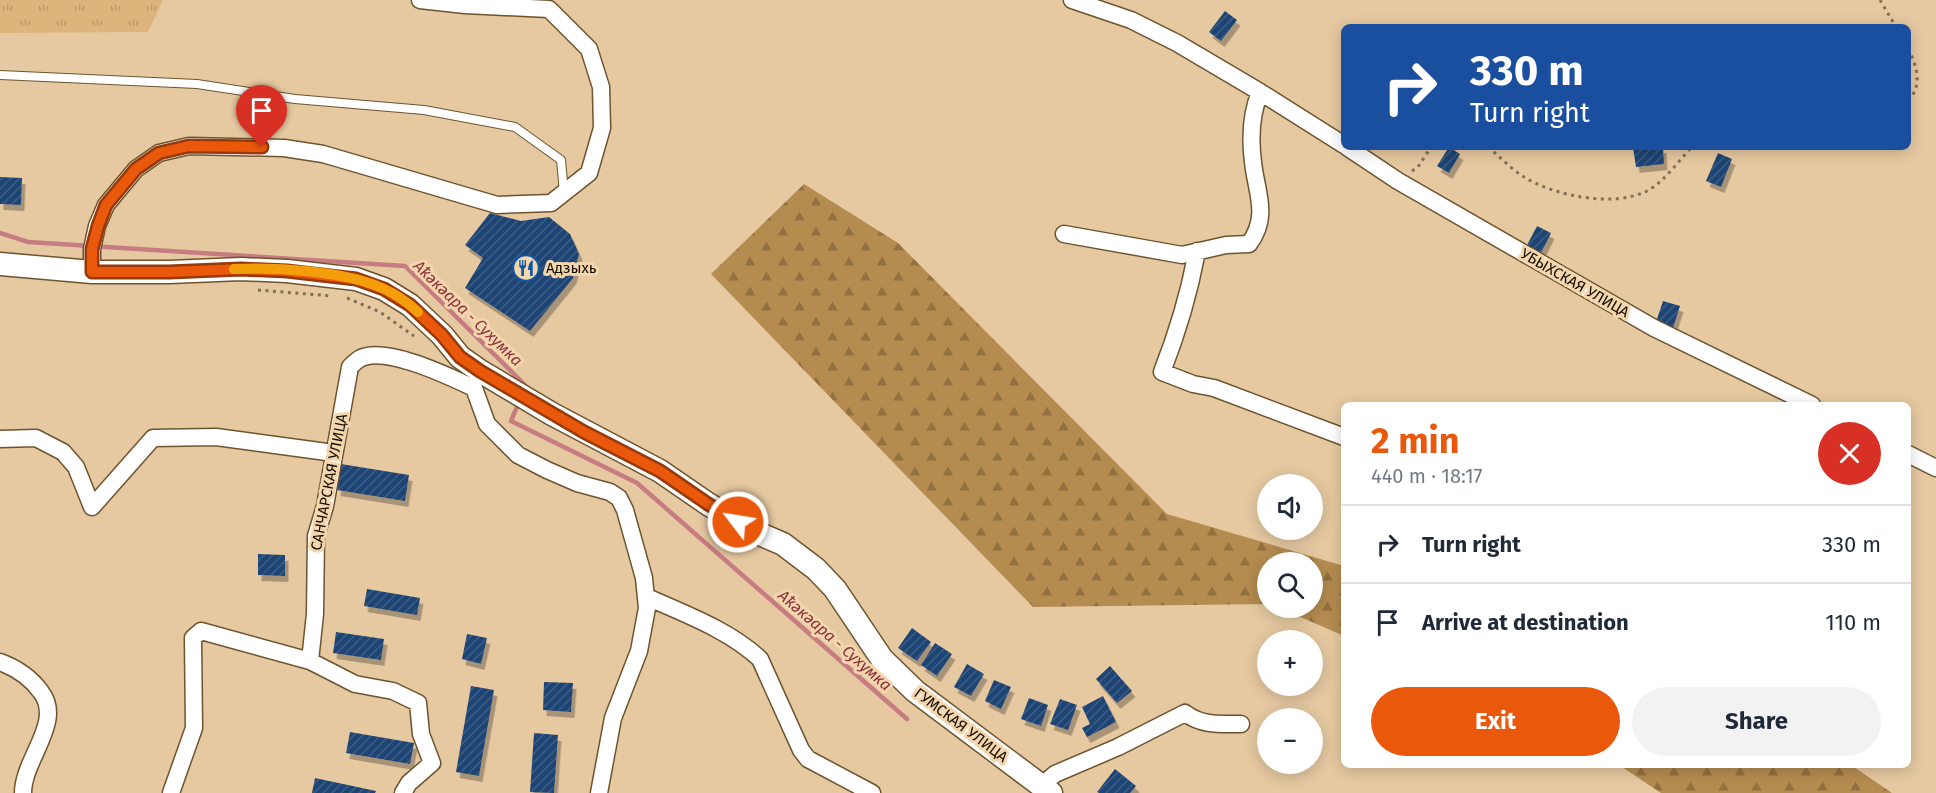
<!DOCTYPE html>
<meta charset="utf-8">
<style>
body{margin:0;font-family:"Fira Sans",sans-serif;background:#f2f2f3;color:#1f2937;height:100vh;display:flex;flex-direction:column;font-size:22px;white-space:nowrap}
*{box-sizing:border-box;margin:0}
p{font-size:20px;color:#747a83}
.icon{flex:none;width:33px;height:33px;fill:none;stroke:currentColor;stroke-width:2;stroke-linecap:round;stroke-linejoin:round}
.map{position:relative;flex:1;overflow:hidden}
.side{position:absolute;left:1341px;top:402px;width:570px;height:366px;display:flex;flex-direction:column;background:#fff;border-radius:9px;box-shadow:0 3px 15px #0003}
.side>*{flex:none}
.top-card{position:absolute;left:1341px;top:24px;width:570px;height:126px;border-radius:9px;box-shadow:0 3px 15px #0003;background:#1a4fa0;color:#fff;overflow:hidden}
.buttons{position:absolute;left:1257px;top:474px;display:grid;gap:12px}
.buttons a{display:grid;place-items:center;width:66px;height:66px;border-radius:50%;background:#fff;box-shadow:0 3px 15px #0003;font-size:30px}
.pin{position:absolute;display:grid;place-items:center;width:51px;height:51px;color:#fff;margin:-62px -26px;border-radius:50% 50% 50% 0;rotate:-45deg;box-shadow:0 0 6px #0007}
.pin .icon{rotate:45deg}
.me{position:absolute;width:66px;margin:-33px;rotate:301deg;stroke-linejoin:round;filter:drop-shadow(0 0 4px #0008)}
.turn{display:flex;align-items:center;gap:21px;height:126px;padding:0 30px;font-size:27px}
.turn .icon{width:78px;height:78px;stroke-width:2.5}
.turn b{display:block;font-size:42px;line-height:51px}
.round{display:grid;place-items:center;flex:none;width:63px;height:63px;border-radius:32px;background:#f2f2f3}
.head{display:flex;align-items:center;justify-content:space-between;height:102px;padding:0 30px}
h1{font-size:36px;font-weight:700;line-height:45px;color:#ea580c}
.primary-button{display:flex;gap:12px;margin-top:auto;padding:12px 30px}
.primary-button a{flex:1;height:69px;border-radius:36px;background:#ea580c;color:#fff;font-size:24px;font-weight:700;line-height:69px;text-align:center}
.primary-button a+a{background:#f2f2f3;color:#1f2937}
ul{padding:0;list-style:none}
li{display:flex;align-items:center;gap:18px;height:78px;padding:0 30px;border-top:2px solid #e0e1e3}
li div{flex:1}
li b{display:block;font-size:22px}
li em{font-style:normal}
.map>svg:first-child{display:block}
.forest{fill:url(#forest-firs)}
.park{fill:url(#park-tufts)}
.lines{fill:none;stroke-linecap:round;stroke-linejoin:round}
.stream{stroke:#c67c81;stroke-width:4.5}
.building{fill:url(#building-hatch);filter:url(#shadow)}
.lane-casing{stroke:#6d542f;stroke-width:10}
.street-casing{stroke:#6d542f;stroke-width:19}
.secondary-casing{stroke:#6d542f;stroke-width:25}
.path{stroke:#836f55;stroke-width:3;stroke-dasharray:3 4.5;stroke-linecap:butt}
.lane{stroke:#fff;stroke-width:8}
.street{stroke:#fff;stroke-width:16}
.secondary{stroke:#fff;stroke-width:22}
.route-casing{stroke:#983908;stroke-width:15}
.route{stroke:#ea580c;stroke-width:10}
.slow{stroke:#f59e0b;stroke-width:10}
.labels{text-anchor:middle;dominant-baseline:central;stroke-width:6;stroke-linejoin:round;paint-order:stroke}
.poi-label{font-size:15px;fill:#150c01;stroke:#f4d6ad;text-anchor:start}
.street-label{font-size:15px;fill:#150c01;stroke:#f4d6ad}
.water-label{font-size:16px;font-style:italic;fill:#8b313d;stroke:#f4d6ad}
</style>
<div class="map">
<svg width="1936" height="793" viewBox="0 0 1936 793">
<defs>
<pattern id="forest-firs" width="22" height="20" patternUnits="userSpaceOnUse" patternTransform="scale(1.5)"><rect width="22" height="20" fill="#b58c50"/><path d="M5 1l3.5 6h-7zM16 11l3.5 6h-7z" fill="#927140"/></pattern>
<pattern id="park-tufts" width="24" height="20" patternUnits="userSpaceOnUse" patternTransform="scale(1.5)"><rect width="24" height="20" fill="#dcb47c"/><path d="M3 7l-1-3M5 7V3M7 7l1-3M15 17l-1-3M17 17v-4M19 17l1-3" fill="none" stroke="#bc9a69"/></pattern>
<pattern id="building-hatch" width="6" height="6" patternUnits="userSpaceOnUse" patternTransform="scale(1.5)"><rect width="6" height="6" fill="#1f4574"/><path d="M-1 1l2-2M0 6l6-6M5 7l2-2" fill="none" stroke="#3e5c81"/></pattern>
<filter id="shadow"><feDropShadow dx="3.5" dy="6" stdDeviation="0" flood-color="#0004"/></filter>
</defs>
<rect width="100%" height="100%" fill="#e6c9a1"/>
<path class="forest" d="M804,184L898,243L1167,514L1344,566V636L1280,608H1312V562H1268L1267,604L1033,607L711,274Z
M1619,765H1851L1892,793H1661Z"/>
<path class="park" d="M0,0H163L148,32L0,33Z"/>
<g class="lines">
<path class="stream" d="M0,233L28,242L405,266L525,385L524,389
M519,402L511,421L637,483L907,719"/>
</g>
<path class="building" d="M1225,11L1237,20L1221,41L1209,32Z
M1449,147L1460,154L1449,173L1437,166Z
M1633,147H1663L1664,164L1636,167Z
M1718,153L1732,159L1721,187L1706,181Z
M0,177L22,178L21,205L0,204Z
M490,213L521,221L549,217L570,234L579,254L573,278L530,331L465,288L483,258L465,245Z
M1537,226L1551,233L1540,255L1526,247Z
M1663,301L1680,306L1673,328L1656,322Z
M341,464L409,475L405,501L337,490Z
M258,554L285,555V576L258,575Z
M367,589L420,598L417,615L364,606Z
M912,628L931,642L917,661L898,648Z
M336,632L384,639L381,660L333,653Z
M467,634L487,638L481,664L462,659Z
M935,643L952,654L937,676L921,665Z
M967,664L984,674L971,696L954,687Z
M1110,666L1132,691L1117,703L1096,679Z
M994,680L1011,687L1001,709L985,701Z
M544,682L573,683L571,712L543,710Z
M471,686L494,690L479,776L456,772Z
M1103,696L1116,722L1087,737L1082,728L1090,724L1082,707Z
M1029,698L1048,705L1041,726L1021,719Z
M1060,699L1077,705L1068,730L1050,724Z
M350,732L414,743L410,764L346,753Z
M534,733L558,735L554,793L530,792Z
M1115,769L1136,786L1130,793H1099L1097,792Z
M315,778L376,791L375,793H312Z"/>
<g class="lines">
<g class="lane-casing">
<path id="lane" d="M0,75L197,84L295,99L424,110L515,127L561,160L564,193"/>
</g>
<g class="street-casing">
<path id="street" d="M1072,0L1131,20L1177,43L1260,92L1344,145
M1347,147L1398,181L1654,328L1812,405
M1064,234L1182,255L1226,245L1249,244C1270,216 1256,192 1253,162C1250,139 1251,114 1260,92
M1197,251C1189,295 1178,331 1162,372L1193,384L1214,388L1344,437
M92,272V249L97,226L106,205L136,169L159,153L189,146L284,148L323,154L497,205L551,203L589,173L602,128L601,87L589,49L549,9L465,5L420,0
M0,439L36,438L63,452L76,467L92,507L153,438L216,437L334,453
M1908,454L1936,468
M647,597C685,614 729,630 760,659L801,750L808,759L872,793
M310,661L315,614L316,536L325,506L350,367C353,364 357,360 361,358C387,346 450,377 474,388L487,424L518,455L547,470L577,483L610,492L619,498L625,510L644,578L647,608L639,651L613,718L599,793
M0,662C16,668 31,678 41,692C64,722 23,759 23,793
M1041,786L1055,774L1118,747L1185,713C1202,726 1221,724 1241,724
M171,793L194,728L193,638L201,631L310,661L355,684L393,691L418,703L421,734L432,763L409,783L403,793"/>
</g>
<g class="secondary-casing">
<path id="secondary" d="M0,264L92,272H169L241,269L287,271L356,279L384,289L410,305L442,335L460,357L480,371L552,414L660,471L708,504L753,531L783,544L816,569L835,589L882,659L915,691L1051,793"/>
</g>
<path class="path" d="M1880,0L1896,27
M1908,49C1917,65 1923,87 1908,100
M1488,147C1500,157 1511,169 1524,177C1555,196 1611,207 1645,192C1664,183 1678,161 1692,147
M1412,171L1418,167L1431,147
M258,290L332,296
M347,298L380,312L414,336"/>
<use href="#lane" class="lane"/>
<use href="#street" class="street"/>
<use href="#secondary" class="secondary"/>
</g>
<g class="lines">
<g class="route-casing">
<path id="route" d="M262,147L189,146L159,153L136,169L106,205L98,226L92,249V272H169L241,269L287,271L356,279L384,289L410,305L442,335L460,357L480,371L584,432L660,471L708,504L738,522"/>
</g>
<use href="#route" class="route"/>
<path class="slow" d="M234,269C276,267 346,271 384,289C396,294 408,303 418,312"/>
</g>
<defs>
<g id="restaurant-ring" transform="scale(1.35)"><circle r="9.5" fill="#f4d6ad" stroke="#1056a6" stroke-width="1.5"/><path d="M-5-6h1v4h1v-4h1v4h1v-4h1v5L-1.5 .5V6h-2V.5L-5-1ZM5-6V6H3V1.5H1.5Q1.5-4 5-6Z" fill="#1056a6"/></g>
</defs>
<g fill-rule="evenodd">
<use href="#restaurant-ring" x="526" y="268"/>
</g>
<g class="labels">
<g class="poi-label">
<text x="546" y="268">Адзыхь</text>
</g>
<g class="street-label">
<text transform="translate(1575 283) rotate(30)">УБЫХСКАЯ УЛИЦА</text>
<text transform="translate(329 482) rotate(-79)">САНЧАРСКАЯ УЛИЦА</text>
<text transform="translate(961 725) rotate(37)">ГУМСКАЯ УЛИЦА</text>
</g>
<g class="water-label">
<text transform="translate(468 313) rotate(44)">Аҟәкәара - Сухумка</text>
<text transform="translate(835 640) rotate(41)">Аҟәкәара - Сухумка</text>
</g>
</g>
</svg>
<div class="buttons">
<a><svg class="icon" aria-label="sound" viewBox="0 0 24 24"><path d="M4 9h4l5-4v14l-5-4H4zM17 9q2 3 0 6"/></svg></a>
<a><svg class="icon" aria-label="search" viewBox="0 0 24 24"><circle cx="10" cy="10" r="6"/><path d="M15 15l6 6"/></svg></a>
<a>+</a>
<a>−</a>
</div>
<div class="pin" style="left:262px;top:147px;background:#d93025"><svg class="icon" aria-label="arrive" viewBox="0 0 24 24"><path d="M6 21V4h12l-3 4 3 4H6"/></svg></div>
<svg class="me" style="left:738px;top:522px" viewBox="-20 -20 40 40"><circle r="17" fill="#ea580c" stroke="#fff" stroke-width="3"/><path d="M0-11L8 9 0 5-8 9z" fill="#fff"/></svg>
<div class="top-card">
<div class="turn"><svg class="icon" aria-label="right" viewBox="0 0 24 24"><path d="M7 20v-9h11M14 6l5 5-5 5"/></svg><div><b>330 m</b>Turn right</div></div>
</div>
<section class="side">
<div class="head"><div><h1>2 min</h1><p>440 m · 18:17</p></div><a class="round" style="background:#d93025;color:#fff"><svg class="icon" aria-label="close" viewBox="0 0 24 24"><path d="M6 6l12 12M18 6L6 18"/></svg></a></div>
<ul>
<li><svg class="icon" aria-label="right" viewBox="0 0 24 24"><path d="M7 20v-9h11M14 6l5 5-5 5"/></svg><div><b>Turn right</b></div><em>330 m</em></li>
<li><svg class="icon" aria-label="arrive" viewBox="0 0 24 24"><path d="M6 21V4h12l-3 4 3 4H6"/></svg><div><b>Arrive at destination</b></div><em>110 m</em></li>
</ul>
<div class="primary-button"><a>Exit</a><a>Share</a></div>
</section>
</div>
